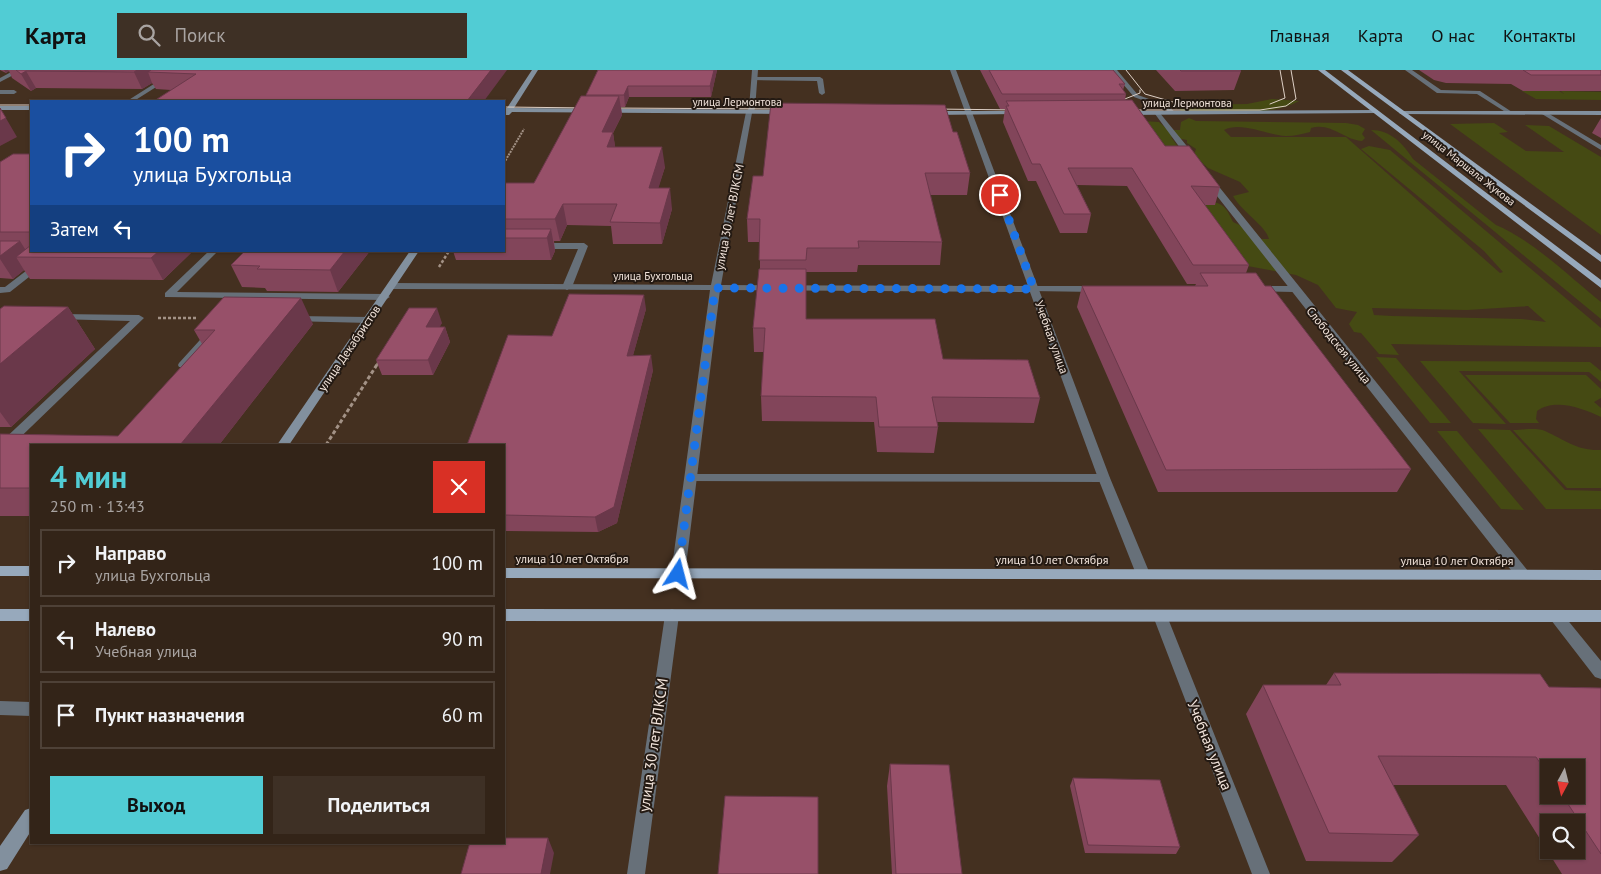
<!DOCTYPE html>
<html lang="ru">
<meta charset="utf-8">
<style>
body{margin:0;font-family:"PT Sans",sans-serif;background:#3e3025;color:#f1f3f6;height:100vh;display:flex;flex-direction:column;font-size:19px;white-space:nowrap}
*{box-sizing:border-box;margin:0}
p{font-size:16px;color:#a9a4a2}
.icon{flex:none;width:28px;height:28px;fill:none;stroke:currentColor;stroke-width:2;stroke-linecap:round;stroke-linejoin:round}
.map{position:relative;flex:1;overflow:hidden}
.side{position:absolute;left:30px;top:374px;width:475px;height:400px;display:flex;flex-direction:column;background:#332418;border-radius:0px;box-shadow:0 1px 4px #0004,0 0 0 1px #4e4137}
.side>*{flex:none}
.guide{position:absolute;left:30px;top:30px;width:475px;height:152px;border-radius:0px;box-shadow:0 1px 4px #0004,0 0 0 1px #4e4137;background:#1a4fa0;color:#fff;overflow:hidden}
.needle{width:32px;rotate:187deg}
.fabs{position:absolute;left:1540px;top:689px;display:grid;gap:10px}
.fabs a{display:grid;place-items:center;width:45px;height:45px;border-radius:0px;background:#332418;box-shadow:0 1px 4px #0004,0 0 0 1px #4e4137;font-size:25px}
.pin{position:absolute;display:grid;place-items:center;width:42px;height:42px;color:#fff;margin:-21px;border:2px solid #fff;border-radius:50%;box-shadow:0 1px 5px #0007}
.me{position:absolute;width:55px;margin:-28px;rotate:9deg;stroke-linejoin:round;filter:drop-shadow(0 0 4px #0008)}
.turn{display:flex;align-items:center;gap:18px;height:105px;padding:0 20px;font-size:22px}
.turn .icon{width:65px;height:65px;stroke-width:2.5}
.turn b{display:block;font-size:35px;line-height:42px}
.then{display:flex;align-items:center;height:48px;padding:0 20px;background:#0003;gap:10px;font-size:19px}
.round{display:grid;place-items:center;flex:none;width:52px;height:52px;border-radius:0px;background:#3e3025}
.summary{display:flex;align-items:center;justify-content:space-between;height:85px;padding:0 20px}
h1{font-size:30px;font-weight:700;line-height:38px;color:#51ccd4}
.button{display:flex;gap:10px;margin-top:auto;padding:10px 20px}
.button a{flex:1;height:58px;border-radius:0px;background:#51ccd4;color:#111;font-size:20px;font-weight:700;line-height:58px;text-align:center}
.button a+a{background:#3e3025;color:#f1f3f6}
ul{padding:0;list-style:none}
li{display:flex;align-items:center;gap:15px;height:68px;margin:0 10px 8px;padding:0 10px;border:2px solid #4e4137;border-radius:0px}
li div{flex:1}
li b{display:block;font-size:19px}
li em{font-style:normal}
header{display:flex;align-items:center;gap:30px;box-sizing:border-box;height:70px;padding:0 25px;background:#51ccd4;color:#111}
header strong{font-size:24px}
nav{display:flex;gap:28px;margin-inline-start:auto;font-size:18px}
.search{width:350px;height:45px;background:#3e3025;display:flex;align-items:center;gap:12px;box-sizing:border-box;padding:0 18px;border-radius:0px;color:#a9a4a2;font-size:19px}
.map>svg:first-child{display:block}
.green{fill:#454a13;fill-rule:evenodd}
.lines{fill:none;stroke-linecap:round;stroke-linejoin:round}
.path-far2{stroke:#a39286;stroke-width:2;stroke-dasharray:2 1;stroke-linecap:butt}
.path-far1{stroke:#a39286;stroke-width:2.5;stroke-dasharray:3 2;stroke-linecap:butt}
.path{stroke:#a39286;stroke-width:3;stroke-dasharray:4 2.5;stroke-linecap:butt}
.lane{fill:#677079;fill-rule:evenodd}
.street{fill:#677079;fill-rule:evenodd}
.secondary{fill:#82909e;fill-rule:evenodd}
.primary{fill:#97a9bc;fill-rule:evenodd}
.tram{stroke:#ded0c6;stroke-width:1}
.wall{fill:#82455a;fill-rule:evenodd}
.shaded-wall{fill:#6a384a}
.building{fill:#975069;stroke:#6a384a}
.route{stroke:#1a73e8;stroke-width:9;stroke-dasharray:0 16.2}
.labels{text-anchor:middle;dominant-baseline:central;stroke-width:4;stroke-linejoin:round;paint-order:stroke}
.far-street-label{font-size:11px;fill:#f2e4db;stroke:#241a13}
.street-label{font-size:12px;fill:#f2e4db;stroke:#241a13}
.near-street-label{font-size:15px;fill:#f2e4db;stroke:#241a13}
</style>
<header>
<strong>Карта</strong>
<div class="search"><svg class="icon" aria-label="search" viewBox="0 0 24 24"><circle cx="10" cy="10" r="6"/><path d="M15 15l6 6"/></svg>Поиск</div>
<nav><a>Главная</a><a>Карта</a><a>О нас</a><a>Контакты</a></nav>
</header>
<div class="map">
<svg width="1601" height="804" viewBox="0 0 1601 804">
<rect width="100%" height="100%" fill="#443020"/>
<path class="green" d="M1522,21H1559L1564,24L1561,21L1601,22V30L1536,29Z
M1272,29L1299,31C1269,48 1216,41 1181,41L1177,35L1247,34Z
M1189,48L1196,51L1346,53L1358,55L1365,59L1362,64L1365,68L1362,71C1344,70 1331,52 1311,58L1310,62C1302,64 1295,66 1286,66C1267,65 1241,51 1224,60L1231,67H1346L1500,203L1503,202L1484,181L1361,79L1369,76L1390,80L1601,258V277L1391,274L1399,285L1379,284L1361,263L1354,262L1349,254L1357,242L1336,238L1318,215L1296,205L1242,195L1200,130C1221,133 1224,132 1233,152L1255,162L1261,169H1269C1266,156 1241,141 1233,126L1249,122L1240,112L1208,98L1194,85L1196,79L1187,73V70L1171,67L1179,78L1127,80L1142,51L1159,52L1168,60H1180L1181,52ZM1528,236L1546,252L1521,249L1392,246L1374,245L1372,238L1467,240Z
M1494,53L1508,62L1499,63L1526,81L1564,82L1525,55L1549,56L1601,87V165L1450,54Z
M1371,60C1390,60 1403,73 1413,89L1496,155C1531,169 1571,208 1601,232V249Z
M1376,287L1396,288L1451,353H1430Z
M1420,291L1590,292L1601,301V312L1589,302L1459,301L1506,354L1473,353Z
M1465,305H1586L1601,319V328L1594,332L1601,338V347C1582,338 1555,328 1537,341L1536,349L1539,353H1510Z
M1478,359L1510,360L1565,420L1601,421V439H1546Z
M1513,360C1522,360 1537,357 1545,361C1565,370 1577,381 1601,380V418H1567Z
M1437,361H1457L1524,440L1501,439Z"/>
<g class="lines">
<path class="path-far2" d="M504,93L524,59"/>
<path class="path-far1" d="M439,197L449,181
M158,248H197
M377,295L379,291"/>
<path class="path" d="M326,375L378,293"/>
<path class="lane" d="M15,0H23L0,12V8Z
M1405,0H1412L1441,20L1480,21L1512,42L1507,43L1477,24L1437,23Z
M754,7H820L823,9L825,23L822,25L819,23L817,11L752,10Z
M0,20H14L17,22L14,24H0Z
M504,173H584L588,176L572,217L567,220L562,217L578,179H504Z
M52,181H62L10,222L0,223V217H5Z
M209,181H218L177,222L385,224L390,227L385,230L165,227V223Z
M1034,216H1096L1101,219L1096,222L1031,221L1029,219Z
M1256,216H1294L1299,219L1294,222L1253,221L1251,219Z
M59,244L139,245L144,248L4,383L0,384V373L130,251L55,249L54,247Z
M294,246L369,247L374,250L369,253L290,251V247Z
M213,259L218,262L192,292L202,293L203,295L202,297H179L178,295L179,293L209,260Z
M691,404H1104L1110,408L1104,412L687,411L685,408L687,405Z
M0,631L31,632V646L0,645Z"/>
<path class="street" d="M176,0H183L134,31H127Z
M752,0H758L755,39L752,43L721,215L1028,216L950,0H956L1110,408L1150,504L1148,508H1138L1136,504L1098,408L1030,222L720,220L685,504L683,508H673L671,504L710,220L392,219L387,216L392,213L711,215L746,42L749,38Z
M1111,0H1117L1138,25L1168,36L1176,43L1171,44L1164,38L1134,27Z
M1155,42H1159L1195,86V90H1189L1155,44Z
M1542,42H1546L1601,75V80L1542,44Z
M1206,108H1212L1528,501L1530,505L1528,509H1518L1206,112Z
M672,539L677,541L679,545L645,804H627L665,545L667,541Z
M1160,540L1165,542L1167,546L1270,804H1252L1153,546L1155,542Z
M1556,540L1561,542L1601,591V609L1595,607L1551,550L1549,546L1551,542Z"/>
<path class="secondary" d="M532,0H538L514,38L786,40L789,42L786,44L512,42L509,45H505L504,38H507Z
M0,36H31V40H0Z
M1376,40L1378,41V43L1124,45L1121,43L1124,41Z
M1021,41L1023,42V44L931,45L928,43L931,41Z
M1399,41H1601V45L1401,44L1399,43Z
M410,181H419L289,375H277Z
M31,738V761L7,799L0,801V776L25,740Z"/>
<path class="primary" d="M1318,0H1325L1601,210V218Z
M1341,0H1348L1601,185V192Z
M0,496H31V506H0Z
M504,498L1601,500V510L504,508Z
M0,539H31V551H0Z
M504,539L1601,540V552L504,551Z"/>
<path class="tram" d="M1126,0L1145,24L1187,36
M1112,34L1140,23V20
M1270,34L1285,28L1280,0
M0,35H31
M504,37L589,38
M606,38L784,39
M934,39L1019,40
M1126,40H1260L1286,36L1296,29L1291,0"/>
</g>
<path class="wall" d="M0,0H507L171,20L156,19L152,13L142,19L36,18L31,21L12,8L9,1L6,3Z
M598,0H717L711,27H629L625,37H621L622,45L613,63L615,77L665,97L658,118L672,139L662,174H613L611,156L567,155L560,171H554L555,181L551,190H456L453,181H504V113H534L586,26Z
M980,0H1113L1125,14L1123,20L1126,24L1125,30L1165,76L1220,117L1215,135H1204L1249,195L1246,203L1265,216L1411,399L1397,422H1158L1077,237L1082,216H1195L1196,214H1187L1127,116L1077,115L1091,144L1087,163H1060L1036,111H1028L1003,52L1005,39H1000Z
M1156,0H1240L1241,1L1234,20L1175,21Z
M1419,0H1601V21H1523L1511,14L1446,13L1434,10Z
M1601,48V68L1592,63Z
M953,62L970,103L967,125H930L942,172L940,195H858L857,202H806V249L943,289L1040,328L1034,353L937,352L938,357L934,383L877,382L874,352L762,351L761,326L764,282H754L753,258L760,199V172H748L747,149L763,106Z
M31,84V181H193L163,210L30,209L24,200L13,209L0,208V91V92Z
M245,181H370L338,222L267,221L265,218L242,217L231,195Z
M68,237L95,279L11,357H0V239Z
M646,239L633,285L653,300L617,453L598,462L504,461V375L552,266Z
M442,253L439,257H445L450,272L433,305H382L376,290Z
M313,254L219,375H31V446H0V364L118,366L202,274L194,260Z
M1334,603L1549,617L1601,618V804H1562L1506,715H1393L1419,765L1392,792L1306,791L1246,644L1263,615H1326ZM1549,698L1576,725H1549ZM1549,752H1576V780H1549Z
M890,694L962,804H892L887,716Z
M1073,708L1180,777L1176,784L1085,783L1070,716Z"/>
<path class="shaded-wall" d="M4,0H8L9,1L6,3Z
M137,0H172L148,2L152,13L142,19L134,2Z
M491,0H507L484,31H467Z
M714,0H717L711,27L710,16Z
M26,1L36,18L31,21L21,4Z
M628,16L629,27L625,37L624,25Z
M619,26L622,45L613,63L616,82L610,97L602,62Z
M0,38L17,67L0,76Z
M662,77L665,97L652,139L649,118Z
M670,118L672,139L662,174L660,153Z
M563,134L567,155L560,171L555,149Z
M551,159L555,181L551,190L547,168Z
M20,171L30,187H16L24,200L13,209L0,189V186Z
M159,181H193L163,210L151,188Z
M345,181H370L338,222L330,200Z
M644,225L646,239L629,300L627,286Z
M301,228L313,254L219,375H180Z
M68,237L95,279L11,357L0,342V294Z
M437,238L442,253L431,272L426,257Z
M445,257L450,272L433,305L428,290Z
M651,285L653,300L617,453L598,462L595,447Z
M548,768L554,783L550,804H541Z"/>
<path class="building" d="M16,0H137L134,2L26,1L21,4Z
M151,0H491L467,31H154L196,4L148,2Z
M598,0H714L710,16H628L624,25H586Z
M989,0H1113L1125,14H1119L1126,24H1002Z
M1180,0H1240L1241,1H1181Z
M1523,0H1601V5H1531Z
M581,26H619L602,62H613L607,77H662L649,118H670L660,153L610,152L617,134H563L555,149H504V113H534Z
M1132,30L1165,76H1189L1220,117L1191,116L1249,195H1193L1132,98H1068L1091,144H1064L1040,94H1032L1006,36H1009L1006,31Z
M771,33L945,35L953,62H957L970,103H925L942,172L858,171L859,178H807L806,190H759L760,149H747L753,106H763Z
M0,38L6,48L0,51Z
M13,84H31V162H0V92Z
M504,159H551L547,168H504Z
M0,171H20L0,186Z
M31,175V181H159L151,188L16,187Z
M245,181H345L330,200L257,199L260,196L231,195Z
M759,199H806V249H935L943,289L1028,290L1040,328L932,327L938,357H879L876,327L761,326L765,258H753Z
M1200,203H1256L1265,216H1271L1411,399L1166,400L1082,216H1208Z
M569,224L644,225L627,286L651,285L614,437L595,447L504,445V375H467L508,265L552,266Z
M224,227L301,228L180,375H31V418H0V364L118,366L215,260H194Z
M4,236L68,237L0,294V239Z
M409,238H437L426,257H445L428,290H376Z
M1334,603L1540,604L1549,617L1601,618V784L1562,725H1576V698H1549V706L1536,687L1378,686L1419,765L1329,763L1263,615H1341Z
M890,694L949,695L962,804H896Z
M1073,708L1160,710L1180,777L1088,775Z
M725,726L818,727V804H718Z
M504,768H548L541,804H461L470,772H504Z"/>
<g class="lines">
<path class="route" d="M678,504L715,218L1034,219L1000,125"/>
</g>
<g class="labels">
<g class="far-street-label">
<text x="737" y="32">улица Лермонтова</text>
<text x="1187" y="33">улица Лермонтова</text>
<text transform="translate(1469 98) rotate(38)">улица Маршала Жукова</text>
<text x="653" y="206">улица Бухгольца</text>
</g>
<g class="street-label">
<text transform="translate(729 147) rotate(-79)">улица 30 лет ВЛКСМ</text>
<text transform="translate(1052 267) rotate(70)">Учебная улица</text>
<text transform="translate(1339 275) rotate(51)">Слободская улица</text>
<text transform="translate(349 278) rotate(-56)">улица Декабристов</text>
<text x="572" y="488">улица 10 лет Октября</text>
<text x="1052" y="489">улица 10 лет Октября</text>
<text x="1457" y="490">улица 10 лет Октября</text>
</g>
<g class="near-street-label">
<text transform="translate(653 675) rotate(-82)">улица 30 лет ВЛКСМ</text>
<text transform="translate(1210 675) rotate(68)">Учебная улица</text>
</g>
</g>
</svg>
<div class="fabs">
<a><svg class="needle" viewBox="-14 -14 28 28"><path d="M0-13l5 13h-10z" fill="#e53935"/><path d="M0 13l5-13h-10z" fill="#a9a4a2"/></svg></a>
<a><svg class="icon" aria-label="search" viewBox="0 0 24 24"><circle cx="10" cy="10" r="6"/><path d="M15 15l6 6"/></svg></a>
</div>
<div class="pin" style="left:1000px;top:125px;background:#d93025"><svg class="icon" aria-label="arrive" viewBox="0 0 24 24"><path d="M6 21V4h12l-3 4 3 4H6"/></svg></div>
<svg class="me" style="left:678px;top:504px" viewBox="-20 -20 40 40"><path d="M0-17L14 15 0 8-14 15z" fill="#1a73e8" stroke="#fff" stroke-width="4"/></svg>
<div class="guide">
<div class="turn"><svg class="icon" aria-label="right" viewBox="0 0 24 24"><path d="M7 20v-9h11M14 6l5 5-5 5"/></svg><div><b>100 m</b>улица Бухгольца</div></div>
<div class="then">Затем<svg class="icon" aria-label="left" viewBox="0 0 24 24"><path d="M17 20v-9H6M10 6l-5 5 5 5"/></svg></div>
</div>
<section class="side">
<div class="summary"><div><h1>4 мин</h1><p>250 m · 13:43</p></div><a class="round" style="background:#d93025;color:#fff"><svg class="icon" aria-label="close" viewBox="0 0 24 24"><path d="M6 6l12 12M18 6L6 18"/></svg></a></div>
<ul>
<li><svg class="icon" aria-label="right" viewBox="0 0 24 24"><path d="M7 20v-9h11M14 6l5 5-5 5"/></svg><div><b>Направо</b><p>улица Бухгольца</p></div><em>100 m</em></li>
<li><svg class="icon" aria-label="left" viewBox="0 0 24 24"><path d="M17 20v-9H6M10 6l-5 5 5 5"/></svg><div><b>Налево</b><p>Учебная улица</p></div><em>90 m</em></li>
<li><svg class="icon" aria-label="arrive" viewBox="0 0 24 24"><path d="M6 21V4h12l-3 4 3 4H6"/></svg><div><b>Пункт назначения</b></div><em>60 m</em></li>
</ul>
<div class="button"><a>Выход</a><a>Поделиться</a></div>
</section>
</div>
